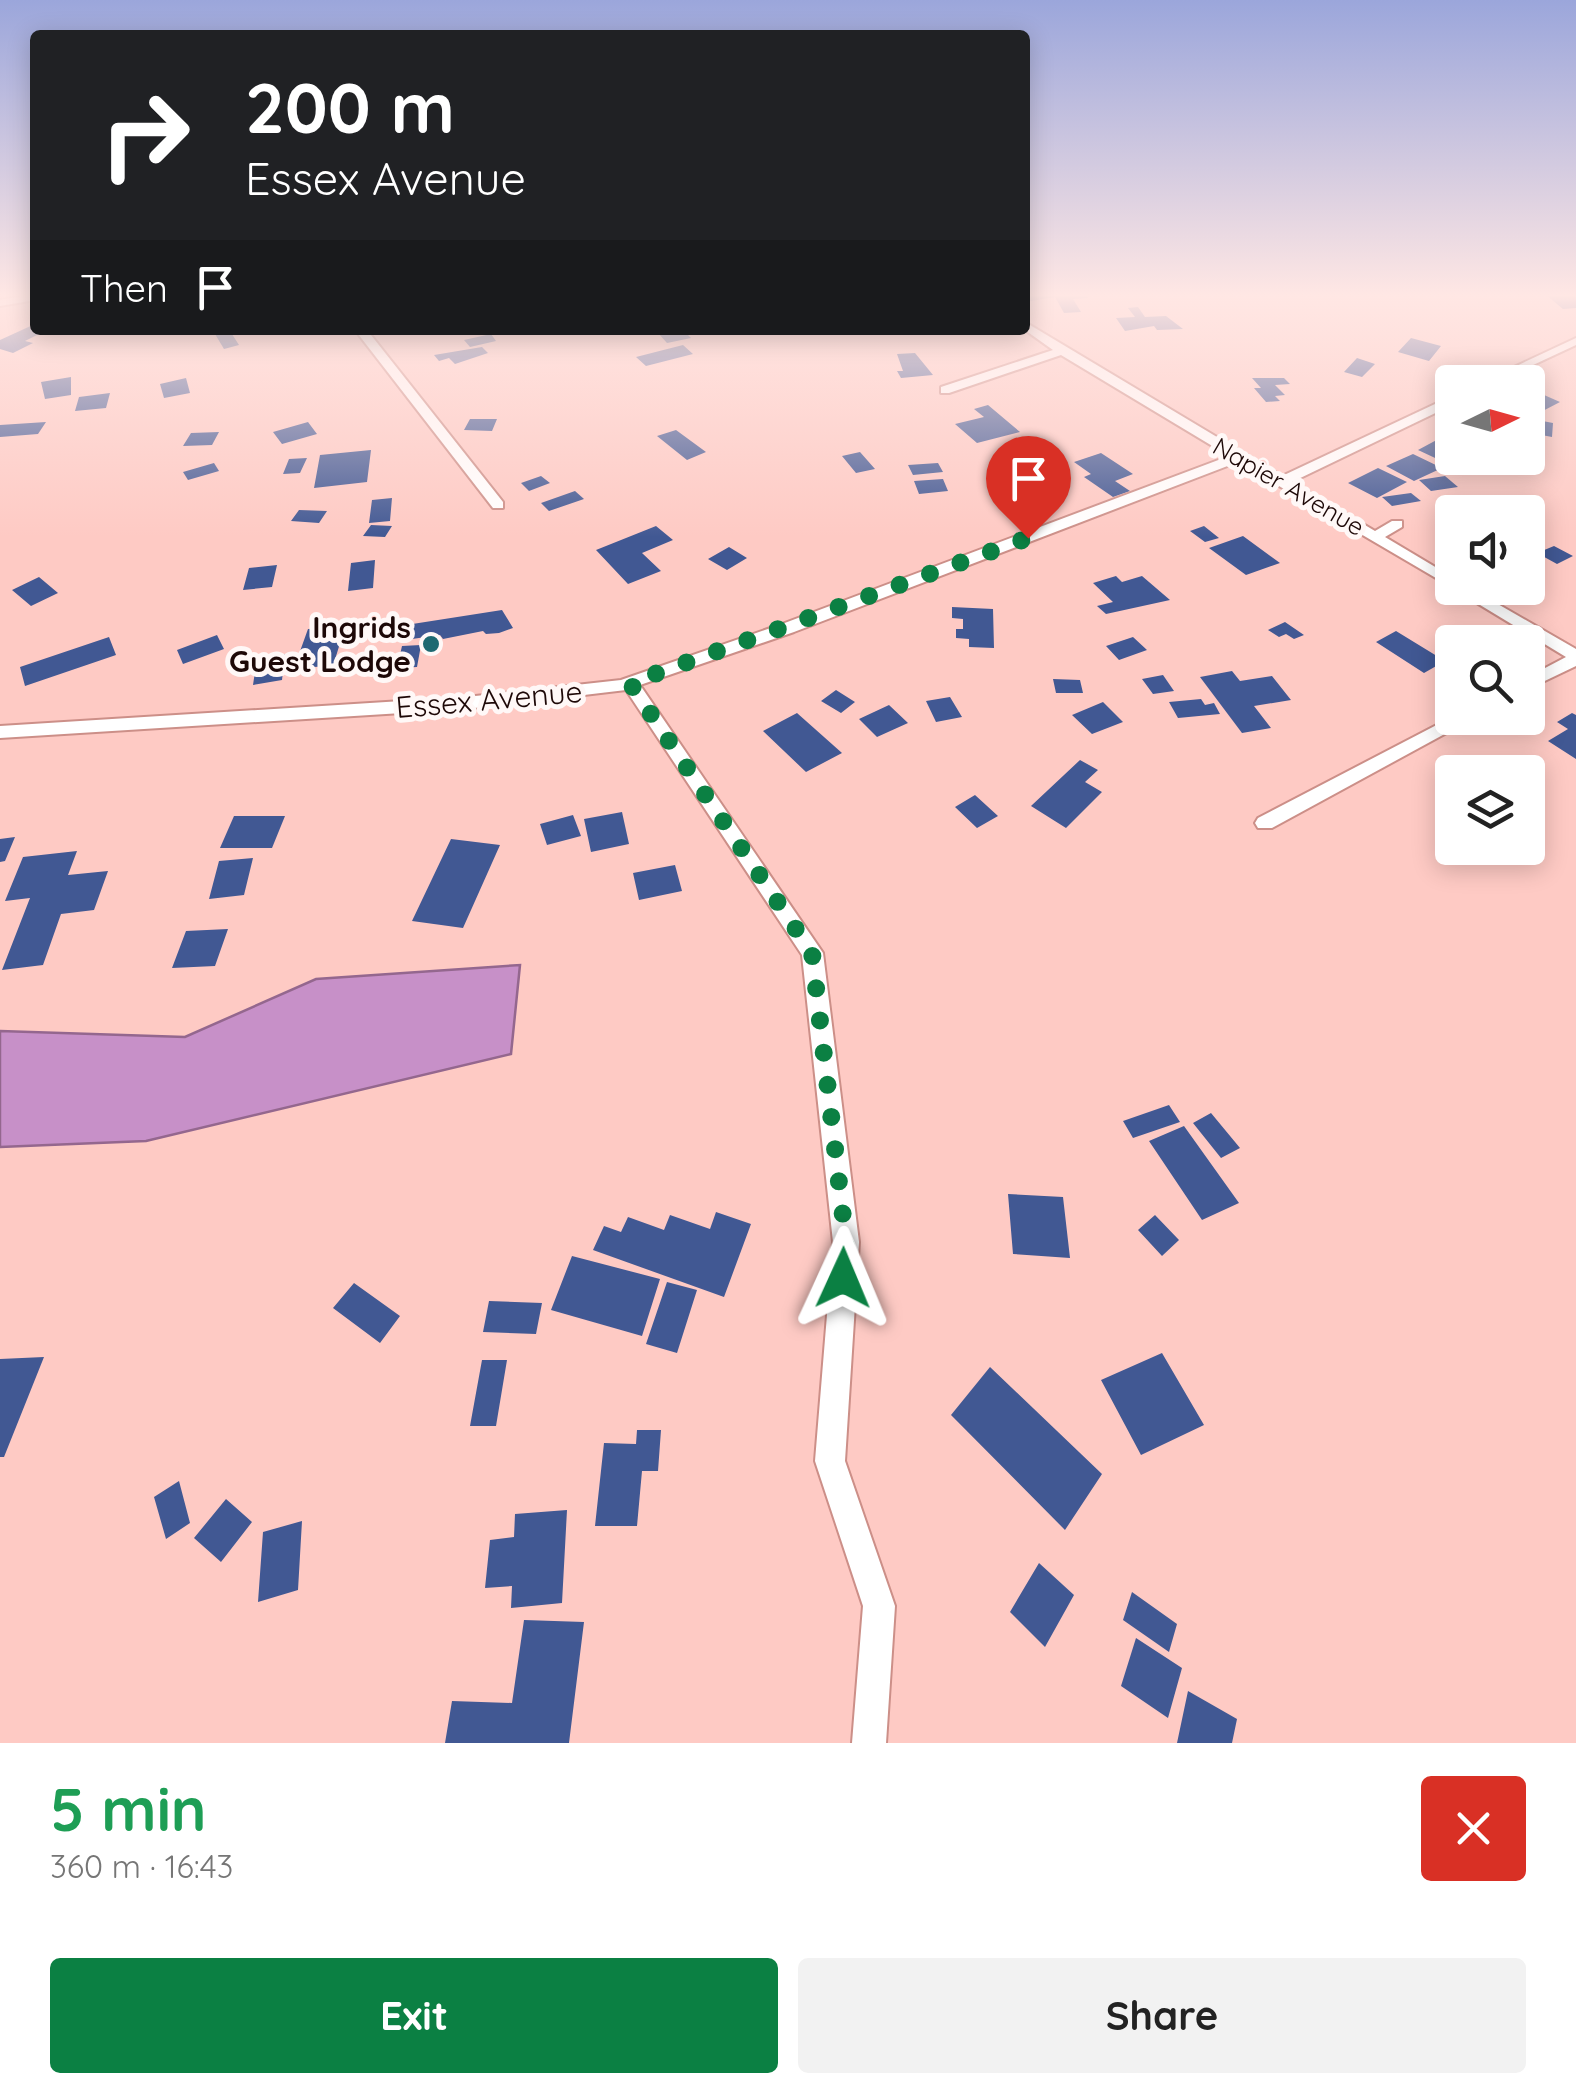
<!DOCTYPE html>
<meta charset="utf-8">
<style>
body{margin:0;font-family:Quicksand,sans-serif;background:#f2f2f2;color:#222;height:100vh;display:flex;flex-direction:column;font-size:38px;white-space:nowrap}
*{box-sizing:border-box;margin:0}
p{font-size:32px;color:#767676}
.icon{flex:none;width:55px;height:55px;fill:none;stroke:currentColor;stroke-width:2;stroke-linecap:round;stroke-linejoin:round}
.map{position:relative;height:1743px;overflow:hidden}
.panel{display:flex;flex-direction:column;background:#fff;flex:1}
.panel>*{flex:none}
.guide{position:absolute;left:30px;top:30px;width:1000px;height:305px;border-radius:10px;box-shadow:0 5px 25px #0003;background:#202124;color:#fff;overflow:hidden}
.needle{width:65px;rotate:85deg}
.fabs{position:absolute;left:1435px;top:365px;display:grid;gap:20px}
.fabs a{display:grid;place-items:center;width:110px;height:110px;border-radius:10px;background:#fff;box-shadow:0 5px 25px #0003;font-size:50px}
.pin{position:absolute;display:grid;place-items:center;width:85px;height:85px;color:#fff;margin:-102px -42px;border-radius:50% 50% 50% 0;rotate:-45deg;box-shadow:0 0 10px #0007}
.pin .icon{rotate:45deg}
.me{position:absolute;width:110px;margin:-55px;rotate:1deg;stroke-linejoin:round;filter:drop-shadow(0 0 8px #0008)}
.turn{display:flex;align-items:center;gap:35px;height:210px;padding:0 50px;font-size:45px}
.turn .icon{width:130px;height:130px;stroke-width:2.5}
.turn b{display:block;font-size:70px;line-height:85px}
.then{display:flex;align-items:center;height:95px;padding:0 50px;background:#0003;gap:20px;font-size:38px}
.round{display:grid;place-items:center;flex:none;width:105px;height:105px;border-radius:10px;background:#f2f2f2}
.head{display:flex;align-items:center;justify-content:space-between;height:170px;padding:0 50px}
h1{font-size:60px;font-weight:700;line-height:75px;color:#1e9e55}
.cta{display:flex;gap:20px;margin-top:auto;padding:20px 50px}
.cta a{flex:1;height:115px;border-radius:10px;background:#0b8043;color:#fff;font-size:40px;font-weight:700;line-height:115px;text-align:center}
.cta a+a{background:#f2f2f2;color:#222}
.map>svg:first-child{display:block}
.water{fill:#c790c8;stroke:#94678e;stroke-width:2.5}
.building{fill:#415893}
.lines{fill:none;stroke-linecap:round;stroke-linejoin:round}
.minor-casing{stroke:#cc8f88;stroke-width:4}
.minor{fill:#fff;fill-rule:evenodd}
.route{stroke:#0b8043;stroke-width:18;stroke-dasharray:0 32.4}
.poi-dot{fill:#1d6971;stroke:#fff8f7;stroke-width:4}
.labels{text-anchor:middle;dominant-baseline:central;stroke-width:10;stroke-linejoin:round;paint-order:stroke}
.far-street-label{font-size:25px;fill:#1d0807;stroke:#fff8f7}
.poi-label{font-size:30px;font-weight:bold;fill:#1d0807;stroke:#fff8f7;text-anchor:end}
.street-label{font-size:30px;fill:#1d0807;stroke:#fff8f7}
</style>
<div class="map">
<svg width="1576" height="1743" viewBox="0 0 1576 1743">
<rect width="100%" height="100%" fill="#fecac4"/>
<path class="water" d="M520,965L511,1054L146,1141L0,1147V1031L185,1037L316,979Z"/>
<path class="building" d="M1025,293H1085L1088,298L1073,299L1081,312L1064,313L1055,297L1025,302Z
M1570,293L1576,298V308L1563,309L1545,294Z
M1138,307L1145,317L1166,316L1183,329L1157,330L1154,326L1125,331L1116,318L1135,317L1128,308Z
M35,324V330H47L25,341L33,343L13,353L0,349V340Z
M683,330L691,338L667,343L658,333Z
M230,331L239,345L224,349L215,334Z
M491,334L496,341L470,347L464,340Z
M1411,338L1441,346L1429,361L1398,352Z
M683,345L693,354L646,366L636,357Z
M482,347L488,353L455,364L449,358L439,361L434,355Z
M915,353L933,375L901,378L897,371H903L897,354Z
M1357,358L1375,364L1362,377L1344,372Z
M71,377V395L45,399L41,382Z
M186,378L190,393L164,398L160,384Z
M1252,378H1284L1290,384L1275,385L1285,395L1275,396L1280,401L1266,402L1254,388H1261Z
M1535,391L1560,402L1537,414L1528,410V395Z
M110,393L106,408L75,411L79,397Z
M988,405L1020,432L977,443L955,424L984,417L974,409Z
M470,419H497L492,431L464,430Z
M1532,419L1553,423L1552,437L1531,433Z
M46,422L38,434L0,437V425Z
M308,422L317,434L282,444L273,432Z
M676,430L706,452L687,460L657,436Z
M219,432L212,445L183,446L191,433Z
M1444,436L1452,440V458H1460L1448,464L1418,450Z
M371,450L367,482L314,488L320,455Z
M860,452L875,469L856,473L842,456Z
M1101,453L1133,474L1115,481L1130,491L1113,497L1084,477L1091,474L1074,462Z
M1413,454L1442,468L1414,481L1386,466Z
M307,458L300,473L283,474L289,459Z
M214,463L219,471L188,480L183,472Z
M938,463L943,472L913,475L908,465Z
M1378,468L1407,482L1377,498L1348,483Z
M541,476L550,483L529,491L521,483Z
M1445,476L1458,487L1431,491L1419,480Z
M943,479L948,491L919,494L914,481Z
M575,491L584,499L549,511L541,503Z
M1411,493L1421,501L1392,506L1382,497Z
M392,498L390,521L369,523L372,500Z
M299,510L327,511L319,523L291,521Z
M371,525L392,526L385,537L363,536Z
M656,526L673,540L642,553L661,571L628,584L596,550Z
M1204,526L1219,538L1205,542L1190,531Z
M1243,536L1280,563L1246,575L1209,548Z
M1554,546L1573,556L1557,564L1537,553Z
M729,547L747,558L727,570L708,559Z
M375,560L373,588L348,591L351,563Z
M277,565L272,587L243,590L249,568Z
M1116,576L1122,582L1142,576L1170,600L1106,614L1097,606L1113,602L1093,583Z
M39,577L58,593L31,606L12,590Z
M952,607L993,609L994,648L969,647V639L956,638V629H963V619L952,618Z
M502,610L513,628L499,633L486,634L483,631L443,639L440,635L412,639L406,625Z
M1285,622L1304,635L1294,639L1286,634L1279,637L1268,630Z
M345,627L333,666L294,668L308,629Z
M1396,631L1445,661L1424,673L1376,642Z
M217,635L224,649L183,664L177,650Z
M109,637L116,655L25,686L20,667Z
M1133,637L1147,650L1119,660L1106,646Z
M421,645L417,667L397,668L402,646Z
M285,654L282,680L253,685L257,658Z
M1232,671L1240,681L1272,676L1291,700L1254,706L1271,728L1242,733L1200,677Z
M1163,675L1174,691L1153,694L1142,679Z
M1053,679L1080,680L1083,693H1056Z
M836,690L855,702L841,713L821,701Z
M950,697L962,717L936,722L926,701Z
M1201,699L1205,705L1214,703L1220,714L1178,718L1169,702Z
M1103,702L1123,722L1092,734L1072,715Z
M889,705L908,723L877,737L859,719Z
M797,713L842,753L806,772L763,731Z
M1572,713L1576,715V759L1548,741L1568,729L1557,722Z
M1080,760L1098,770L1085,782L1102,792L1066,828L1031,806Z
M975,795L998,816L977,828L955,807Z
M622,812L629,844L591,852L584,819Z
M573,815L581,836L547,845L540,824Z
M234,816H285L272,848H220Z
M15,837L5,861L0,862V839Z
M451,839L500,845L463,928L412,921Z
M77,851L68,875L108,871L94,910L61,914L43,965L2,970L30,898L5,901L23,857Z
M253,858L244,895L209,899L219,861Z
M675,865L682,891L639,900L633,873Z
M228,929L215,966L172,968L186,931Z
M1169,1105L1180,1122L1133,1138L1123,1121Z
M1211,1113L1240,1148L1221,1158L1193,1123Z
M1184,1126L1239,1203L1202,1220L1149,1141Z
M1008,1194L1063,1197L1070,1258L1013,1254Z
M716,1212L751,1224L724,1297L593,1250L604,1226L621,1232L628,1217L664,1230L670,1215L710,1229Z
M1155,1215L1179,1240L1162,1256L1138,1230Z
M572,1256L660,1279L642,1336L551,1310Z
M667,1282L697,1290L677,1353L646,1344Z
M354,1283L400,1316L380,1343L333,1308Z
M489,1301L542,1303L536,1334L483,1332Z
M1162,1353L1204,1425L1141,1455L1101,1380Z
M44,1357L4,1457H0V1359Z
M482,1360H507L496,1426H470Z
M990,1367L1102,1474L1065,1530L951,1415Z
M637,1430H661L658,1471H642L637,1526H595L604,1443L636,1444Z
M179,1481L190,1523L166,1539L154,1497Z
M226,1499L252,1522L221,1562L194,1538Z
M567,1510L562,1603L511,1608L512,1586L485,1588L490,1540L514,1537L515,1514Z
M302,1521L298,1590L258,1602L263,1532Z
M1039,1563L1074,1595L1045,1647L1010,1612Z
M1132,1592L1177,1624L1169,1652L1123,1620Z
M524,1620L584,1622L569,1743H445L452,1701L512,1703Z
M1136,1638L1182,1668L1168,1718L1121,1686Z
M1188,1691L1237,1719L1232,1743H1177Z"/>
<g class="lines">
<g class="minor-casing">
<path id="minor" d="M35,294V300L0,306V300Z
M1025,322L1282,476L1452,396V405L1292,482L1375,531L1392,521H1402V527L1385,537L1452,577L1453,588L1238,462L794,632L640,685L823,953L859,1242L845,1461L895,1606L886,1743H852L863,1606L815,1461L833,1242L802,955L626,690L466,709L0,738V726L466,697L621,680L782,624L1229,456L1061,355L949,393H941V387L1053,350L1025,330Z
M355,330H367L503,502V508H493Z
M1576,338V345L1497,382H1482Z
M1452,588H1470L1576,649V666L1528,689V677L1566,657Z
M1452,717L1474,718L1272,828H1258L1255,823L1258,818Z"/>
</g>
<use href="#minor" class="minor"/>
</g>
<linearGradient id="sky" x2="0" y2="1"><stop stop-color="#9ba6db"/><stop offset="0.55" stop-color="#ffe7e4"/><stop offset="1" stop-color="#ffe7e4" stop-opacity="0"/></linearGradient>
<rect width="1576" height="537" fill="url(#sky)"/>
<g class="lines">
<path class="route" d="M843,1278L846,1242L812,953L630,683L1028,538"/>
</g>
<circle class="poi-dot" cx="431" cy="644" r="10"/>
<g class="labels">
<g class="far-street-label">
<text transform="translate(1289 486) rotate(30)">Napier Avenue</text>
</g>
<g class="poi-label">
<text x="411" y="627">Ingrids<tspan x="411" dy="34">Guest Lodge</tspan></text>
</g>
<g class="street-label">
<text transform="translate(489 699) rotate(-5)">Essex Avenue</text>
</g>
</g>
</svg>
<div class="fabs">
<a><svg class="needle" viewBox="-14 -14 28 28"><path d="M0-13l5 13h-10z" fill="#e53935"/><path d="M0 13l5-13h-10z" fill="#767676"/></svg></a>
<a><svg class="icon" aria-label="sound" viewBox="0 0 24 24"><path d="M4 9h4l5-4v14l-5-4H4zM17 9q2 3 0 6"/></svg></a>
<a><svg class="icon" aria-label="search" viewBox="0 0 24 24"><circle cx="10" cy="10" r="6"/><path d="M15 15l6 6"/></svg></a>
<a><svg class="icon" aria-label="layers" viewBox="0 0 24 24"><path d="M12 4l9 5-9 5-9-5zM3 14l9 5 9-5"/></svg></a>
</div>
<div class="pin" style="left:1028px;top:538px;background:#d93025"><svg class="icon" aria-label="arrive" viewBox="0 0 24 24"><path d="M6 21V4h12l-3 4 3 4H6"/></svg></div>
<svg class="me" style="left:843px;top:1278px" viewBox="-20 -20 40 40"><path d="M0-17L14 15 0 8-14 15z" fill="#0b8043" stroke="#fff" stroke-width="4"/></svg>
<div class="guide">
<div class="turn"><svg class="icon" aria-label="right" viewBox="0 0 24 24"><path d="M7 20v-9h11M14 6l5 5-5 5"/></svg><div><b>200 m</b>Essex Avenue</div></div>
<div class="then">Then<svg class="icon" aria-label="arrive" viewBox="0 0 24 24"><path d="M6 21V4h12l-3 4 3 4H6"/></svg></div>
</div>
</div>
<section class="panel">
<div class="head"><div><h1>5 min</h1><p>360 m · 16:43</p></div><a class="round" style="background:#d93025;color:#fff"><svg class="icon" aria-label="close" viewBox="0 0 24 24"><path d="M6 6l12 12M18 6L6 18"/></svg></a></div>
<div class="cta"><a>Exit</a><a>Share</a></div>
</section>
